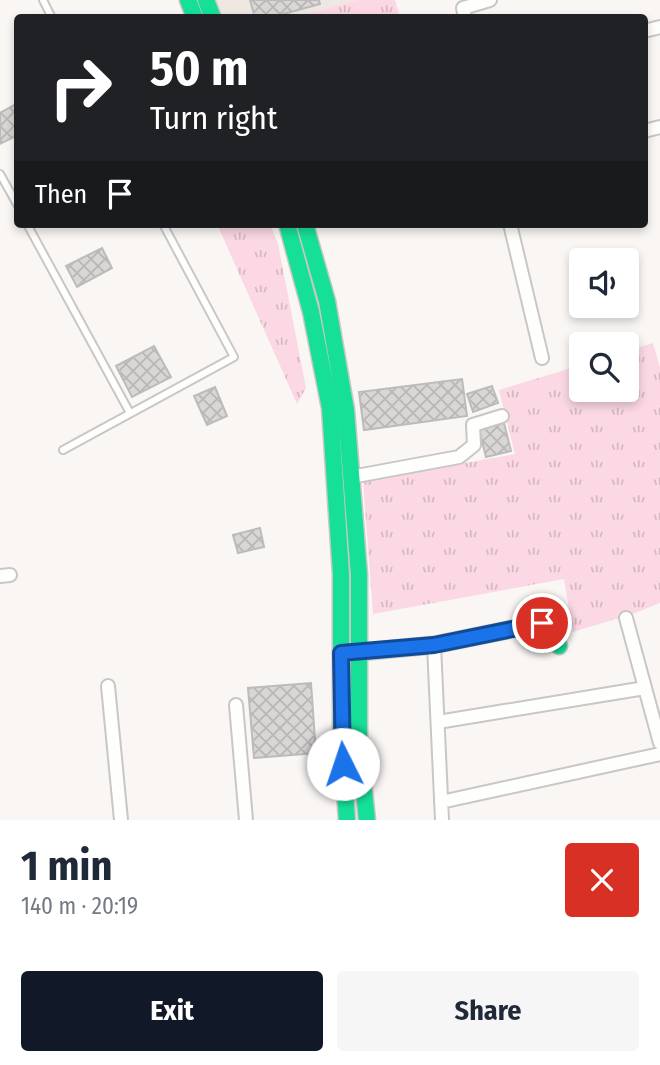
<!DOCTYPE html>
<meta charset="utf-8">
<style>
body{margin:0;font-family:"Fira Sans Condensed",sans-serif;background:#f6f6f7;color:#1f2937;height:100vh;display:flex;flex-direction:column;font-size:26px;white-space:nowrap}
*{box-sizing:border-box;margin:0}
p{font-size:23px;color:#747a83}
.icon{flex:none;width:38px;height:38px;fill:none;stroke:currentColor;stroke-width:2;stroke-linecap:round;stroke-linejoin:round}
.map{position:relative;height:820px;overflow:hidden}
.panel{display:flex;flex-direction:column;background:#fff;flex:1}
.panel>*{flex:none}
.banner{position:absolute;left:14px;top:14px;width:634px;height:214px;border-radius:7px;box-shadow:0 4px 10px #0003;background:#202124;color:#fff;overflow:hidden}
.buttons{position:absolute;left:569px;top:248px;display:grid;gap:14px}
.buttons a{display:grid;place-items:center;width:70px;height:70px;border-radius:7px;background:#fff;box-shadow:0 4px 10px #0003;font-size:35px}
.pin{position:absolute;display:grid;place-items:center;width:60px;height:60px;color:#fff;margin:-30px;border:4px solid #fff;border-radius:50%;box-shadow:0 2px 7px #0007}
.me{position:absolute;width:77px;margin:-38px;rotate:356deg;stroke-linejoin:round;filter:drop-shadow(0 0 5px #0008)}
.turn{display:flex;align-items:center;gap:24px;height:147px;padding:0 21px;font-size:32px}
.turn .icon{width:91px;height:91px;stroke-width:2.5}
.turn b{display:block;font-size:49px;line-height:60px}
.then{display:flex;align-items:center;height:66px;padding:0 21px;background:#0003;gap:14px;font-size:26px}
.round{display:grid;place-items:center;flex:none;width:74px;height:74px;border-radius:7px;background:#f6f6f7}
.head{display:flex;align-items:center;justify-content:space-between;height:119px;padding:0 21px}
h1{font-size:42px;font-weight:700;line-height:52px}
.primary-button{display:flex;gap:14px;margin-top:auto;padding:14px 21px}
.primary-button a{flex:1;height:80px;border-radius:7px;background:#111827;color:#fff;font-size:28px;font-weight:700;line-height:80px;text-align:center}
.primary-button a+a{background:#f6f6f7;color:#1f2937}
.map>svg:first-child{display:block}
.built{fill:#efe8e2}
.grass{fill:url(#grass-tufts)}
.building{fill:url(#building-cross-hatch);stroke:#bdbbba;stroke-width:2}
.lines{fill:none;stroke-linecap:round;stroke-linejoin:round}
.lane-casing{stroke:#c9c7c5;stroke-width:10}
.street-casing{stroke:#c9c7c5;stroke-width:16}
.fast-casing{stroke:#c9c7c5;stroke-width:19}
.lane{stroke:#fefefd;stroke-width:6}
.street{stroke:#fefefd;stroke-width:12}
.fast{stroke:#16e098;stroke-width:16}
.route-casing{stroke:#114b97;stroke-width:18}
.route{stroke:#1a73e8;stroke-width:12}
</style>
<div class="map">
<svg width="660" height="820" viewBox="0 0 660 820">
<defs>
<pattern id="grass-tufts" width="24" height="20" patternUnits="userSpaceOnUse" patternTransform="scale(1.75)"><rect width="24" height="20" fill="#fbd8e4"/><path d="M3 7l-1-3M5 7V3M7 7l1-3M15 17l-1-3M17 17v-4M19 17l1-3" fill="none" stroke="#d6b8c2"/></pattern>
<pattern id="building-cross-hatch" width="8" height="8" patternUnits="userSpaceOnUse" patternTransform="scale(1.75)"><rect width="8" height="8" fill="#d9d7d5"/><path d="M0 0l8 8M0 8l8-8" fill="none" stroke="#b9b7b6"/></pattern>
</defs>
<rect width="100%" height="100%" fill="#f9f6f4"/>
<path class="built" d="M215,0H358L295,18L223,17Z"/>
<path class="grass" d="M358,0H395L400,17H295Z
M217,224H270L278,244L306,388L297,404Z
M653,343L660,368V603L635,613L573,632L564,579L373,614L363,481L515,454L499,390L581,365V390H626L627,351Z"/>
<path class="building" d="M250,0H319L320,4L269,18H255Z
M18,103V135L0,144V113Z
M102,248L112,268L77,287L66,266Z
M154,346L171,377L132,397L116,366Z
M462,379L467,416L364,430L359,392Z
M492,386L498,403L473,412L467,394Z
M215,387L227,416L207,425L194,396Z
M504,423L511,451L486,457L479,429Z
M260,528L264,547L238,553L233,535Z
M311,683L316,753L254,758L248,688Z"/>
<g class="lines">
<g class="lane-casing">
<path id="lane" d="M43,0L52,18
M0,174L18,206
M27,224L130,413
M63,450L234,357L163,224"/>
</g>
<g class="street-casing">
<path id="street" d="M465,18L463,8L490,0
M644,31L660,27
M644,131L660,127
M510,224L542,358
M351,477L459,457L474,445L473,425L502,416
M0,576L10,575
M626,618L660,743
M434,645L442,820
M108,686L121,820
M236,705L246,820
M438,722L645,688
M441,802L660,754"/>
</g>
<g class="fast-casing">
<path id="fast" d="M188,0L195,18
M206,0L213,18
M287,224L311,312L330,408L341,574V736L347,820
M305,224L327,301L346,410L359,575V742L367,820
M350,653L434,645L542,623L559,646"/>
</g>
<use href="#lane" class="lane"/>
<use href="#street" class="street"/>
<use href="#fast" class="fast"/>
</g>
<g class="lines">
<g class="route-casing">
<path id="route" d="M343,764L341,653L434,645L542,623"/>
</g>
<use href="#route" class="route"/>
</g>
</svg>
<div class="buttons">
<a><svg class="icon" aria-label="sound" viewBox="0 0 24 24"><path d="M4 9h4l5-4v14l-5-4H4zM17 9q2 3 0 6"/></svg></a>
<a><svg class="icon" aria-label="search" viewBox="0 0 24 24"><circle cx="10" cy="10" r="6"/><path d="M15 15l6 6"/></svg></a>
</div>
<div class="pin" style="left:542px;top:623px;background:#d93025"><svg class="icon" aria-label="arrive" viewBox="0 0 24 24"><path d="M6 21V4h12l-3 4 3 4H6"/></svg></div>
<svg class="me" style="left:343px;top:764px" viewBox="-20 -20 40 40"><circle r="19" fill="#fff"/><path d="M0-13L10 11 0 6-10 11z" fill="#1a73e8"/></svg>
<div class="banner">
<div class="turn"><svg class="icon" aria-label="right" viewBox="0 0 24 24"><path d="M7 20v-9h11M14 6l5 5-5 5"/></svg><div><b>50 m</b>Turn right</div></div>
<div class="then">Then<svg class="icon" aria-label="arrive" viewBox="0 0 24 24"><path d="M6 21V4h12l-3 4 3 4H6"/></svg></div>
</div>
</div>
<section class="panel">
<div class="head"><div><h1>1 min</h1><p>140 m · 20:19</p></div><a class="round" style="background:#d93025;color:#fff"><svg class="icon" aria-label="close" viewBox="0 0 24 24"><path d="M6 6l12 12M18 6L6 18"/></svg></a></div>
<div class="primary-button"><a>Exit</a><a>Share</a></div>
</section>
